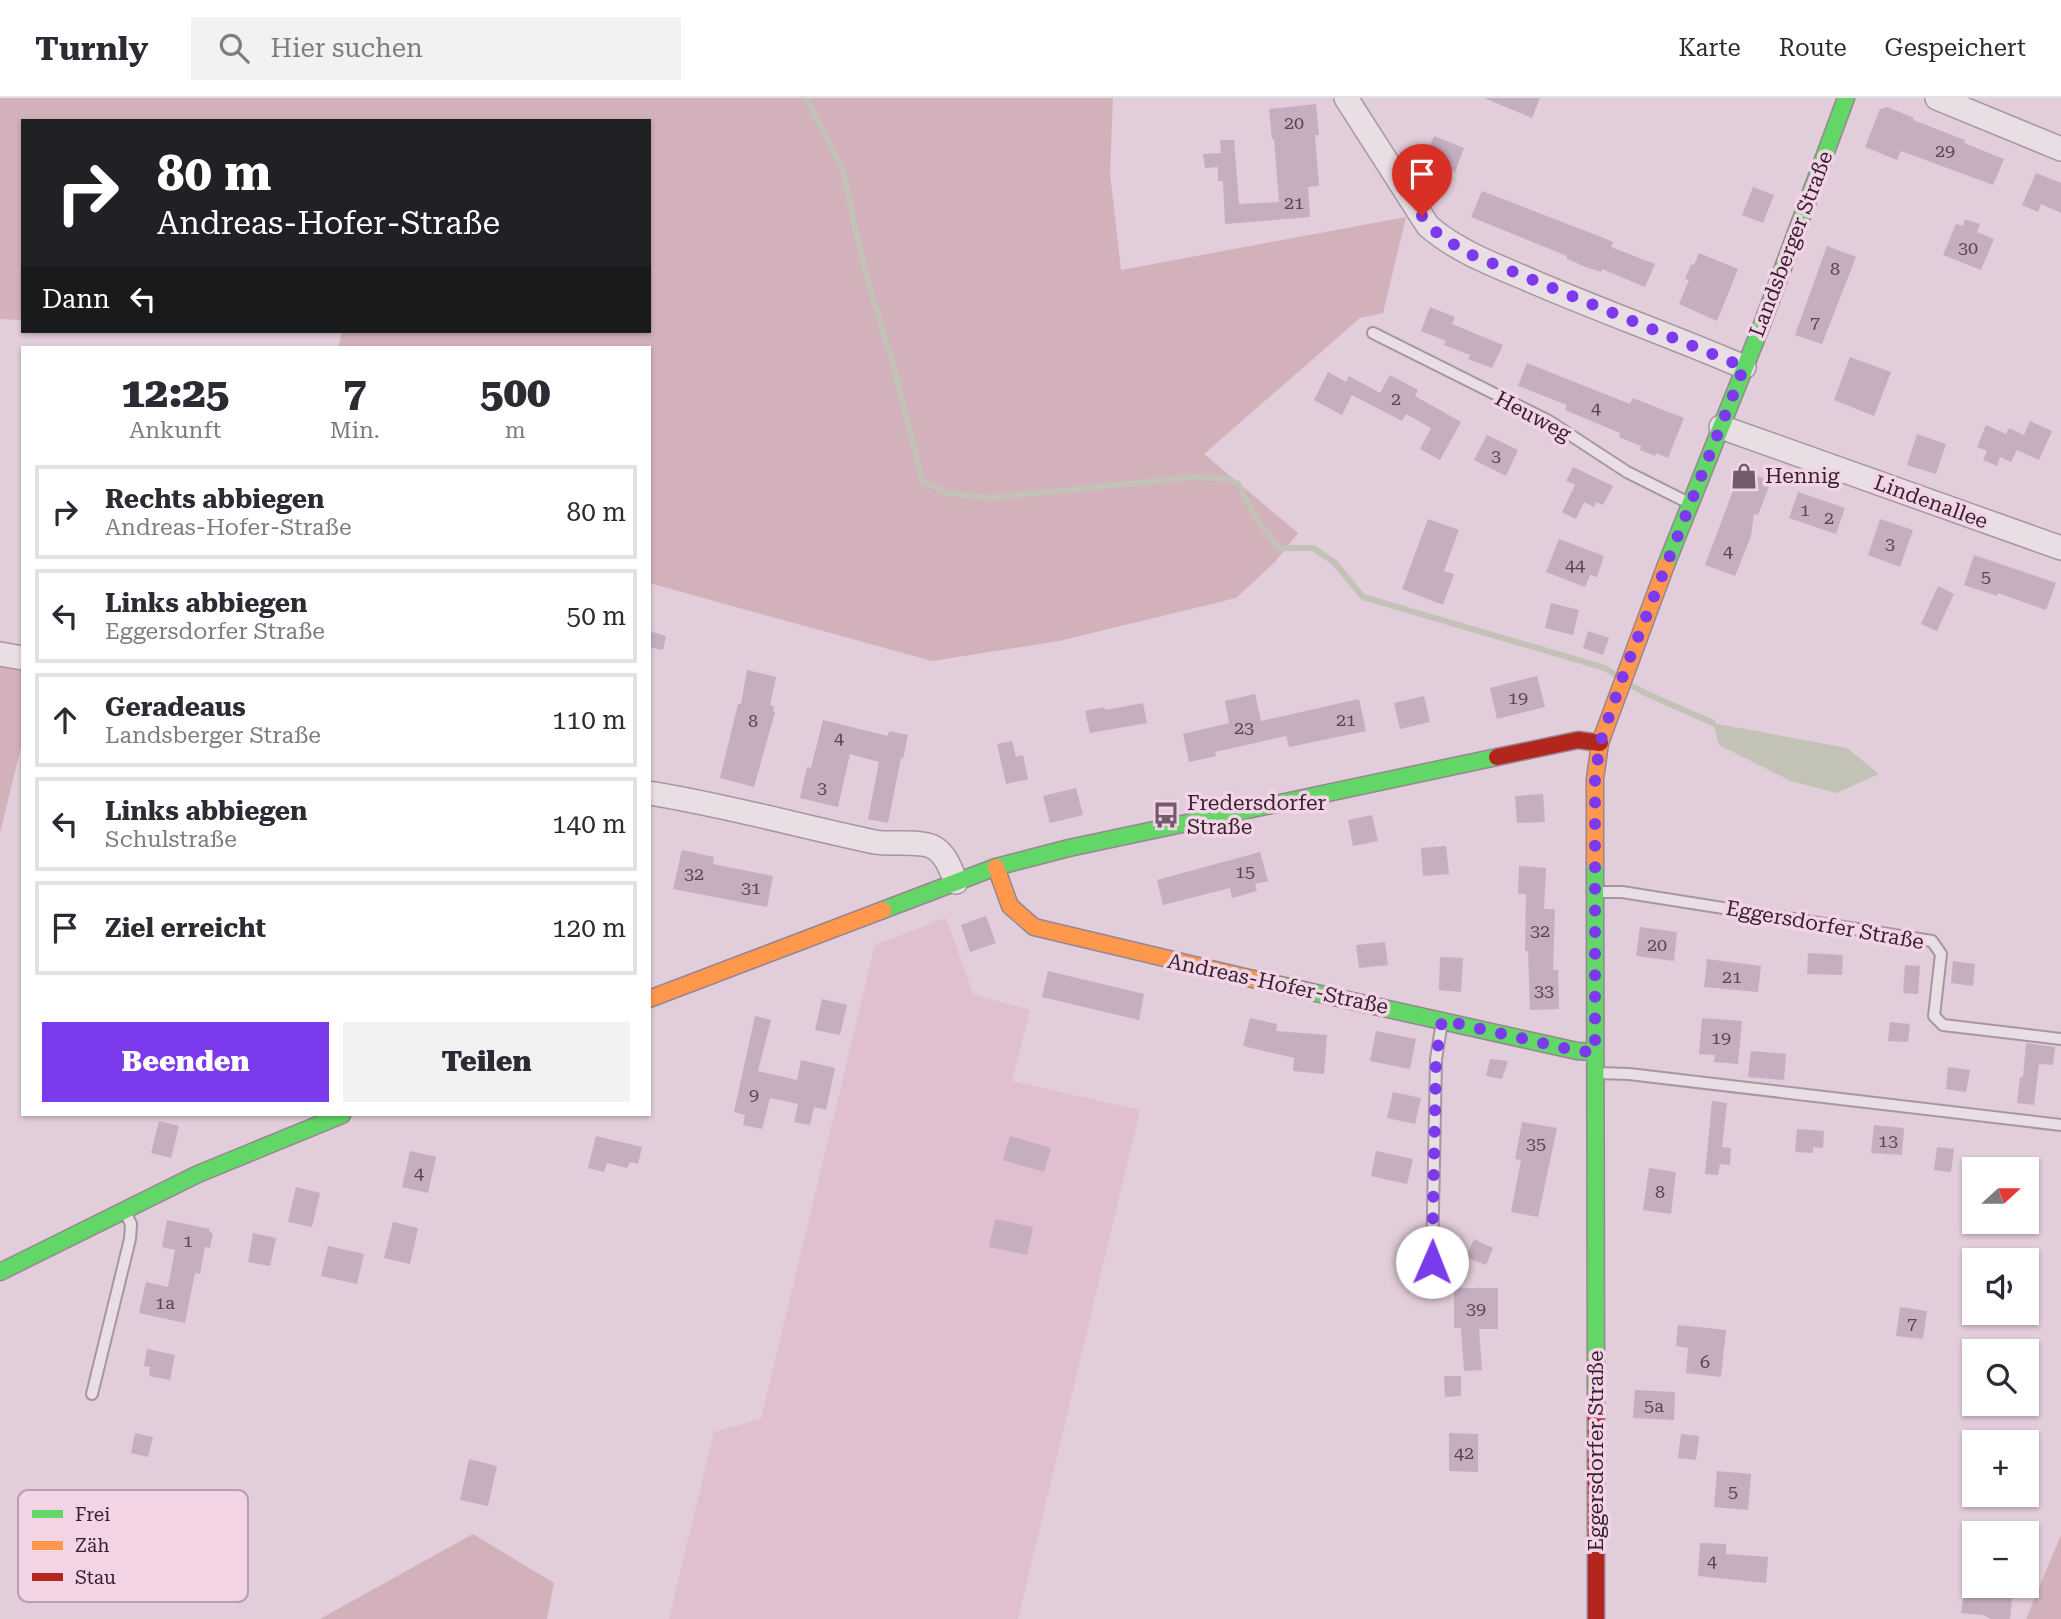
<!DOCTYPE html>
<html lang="de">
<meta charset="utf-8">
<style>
body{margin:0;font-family:"Roboto Serif",serif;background:#f2f2f3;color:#2b2b33;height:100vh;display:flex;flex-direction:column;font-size:26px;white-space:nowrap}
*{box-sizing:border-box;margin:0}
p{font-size:23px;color:#7c7c81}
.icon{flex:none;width:38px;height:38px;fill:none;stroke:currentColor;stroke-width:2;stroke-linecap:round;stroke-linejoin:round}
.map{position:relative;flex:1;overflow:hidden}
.sheet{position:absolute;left:21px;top:248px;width:630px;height:770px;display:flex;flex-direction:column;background:#fff;border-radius:0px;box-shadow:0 2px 5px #0004}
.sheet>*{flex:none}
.guide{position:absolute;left:21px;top:21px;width:630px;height:214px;border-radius:0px;box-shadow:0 2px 5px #0004;background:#202124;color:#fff;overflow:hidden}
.needle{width:46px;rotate:69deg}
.controls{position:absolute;left:1962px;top:1059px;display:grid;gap:14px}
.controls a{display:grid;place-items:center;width:77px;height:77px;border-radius:0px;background:#fff;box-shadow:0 2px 5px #0004;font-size:35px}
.pin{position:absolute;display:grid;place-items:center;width:60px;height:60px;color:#fff;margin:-72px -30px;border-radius:50% 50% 50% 0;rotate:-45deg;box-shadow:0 0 7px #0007}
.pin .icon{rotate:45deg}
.me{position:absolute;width:77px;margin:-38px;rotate:1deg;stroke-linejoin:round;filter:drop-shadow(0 0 5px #0008)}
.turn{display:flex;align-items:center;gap:24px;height:147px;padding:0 21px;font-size:32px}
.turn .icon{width:91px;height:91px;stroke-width:2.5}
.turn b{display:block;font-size:49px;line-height:60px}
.then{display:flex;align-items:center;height:66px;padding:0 21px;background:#0003;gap:14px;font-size:26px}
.eta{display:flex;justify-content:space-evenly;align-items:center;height:119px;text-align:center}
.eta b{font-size:42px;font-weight:800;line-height:49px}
.primary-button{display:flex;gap:14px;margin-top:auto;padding:14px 21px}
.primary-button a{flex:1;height:80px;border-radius:0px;background:#7c3aed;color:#fff;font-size:28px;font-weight:800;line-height:80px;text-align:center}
.primary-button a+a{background:#f2f2f3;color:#2b2b33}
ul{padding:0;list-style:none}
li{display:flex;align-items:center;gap:21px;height:94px;margin:0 14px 10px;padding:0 7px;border:4px solid #e1e1e2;border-radius:0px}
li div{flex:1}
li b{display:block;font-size:26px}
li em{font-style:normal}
header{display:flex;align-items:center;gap:42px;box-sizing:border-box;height:98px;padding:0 35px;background:#fff;border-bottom:2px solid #e1e1e2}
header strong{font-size:33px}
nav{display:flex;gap:38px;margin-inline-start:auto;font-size:24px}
.search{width:490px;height:63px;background:#f2f2f3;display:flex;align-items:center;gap:18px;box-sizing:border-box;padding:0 24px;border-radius:0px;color:#7c7c81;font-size:26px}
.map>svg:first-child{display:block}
.farmland{fill:#e0bfd0}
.green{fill:#d3b1bb}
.water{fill:#c2c2b6}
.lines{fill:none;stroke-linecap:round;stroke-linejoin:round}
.stream{stroke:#c2c2b6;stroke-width:6}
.building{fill:#c5aec0}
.lane-casing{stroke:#a796a1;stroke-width:14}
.street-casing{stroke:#a796a1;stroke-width:26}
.fast-casing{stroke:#978691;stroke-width:19}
.slow-casing{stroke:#978691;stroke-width:19}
.jam-casing{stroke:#978691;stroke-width:19}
.lane{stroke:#eadee5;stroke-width:10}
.street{stroke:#eadee5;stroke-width:23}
.fast{stroke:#63d668;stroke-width:16}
.slow{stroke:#ff974d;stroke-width:16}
.jam{stroke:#b3261e;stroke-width:16}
.route{stroke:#7c3aed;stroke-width:12;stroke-dasharray:0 21.6}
.labels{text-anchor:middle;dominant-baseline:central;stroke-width:7;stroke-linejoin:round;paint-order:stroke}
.number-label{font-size:18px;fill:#594354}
.street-label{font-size:21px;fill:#351f30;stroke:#f2d4e5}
.poi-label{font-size:21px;fill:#351f30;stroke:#f2d4e5;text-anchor:start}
.key{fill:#f2d4e5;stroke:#b99eaf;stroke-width:2}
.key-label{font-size:19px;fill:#351f30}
</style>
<header>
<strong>Turnly</strong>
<div class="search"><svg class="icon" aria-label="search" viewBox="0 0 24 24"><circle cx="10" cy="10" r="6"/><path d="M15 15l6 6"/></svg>Hier suchen</div>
<nav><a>Karte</a><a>Route</a><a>Gespeichert</a></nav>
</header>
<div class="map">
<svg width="2061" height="1521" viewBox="0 0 2061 1521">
<rect width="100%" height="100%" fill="#e2cdda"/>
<path class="farmland" d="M946,820L973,896L1030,912L1012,983L1140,1012L1018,1521H669L714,1334L761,1321L875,847Z"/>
<path class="green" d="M0,0H1113L1110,75L1121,172L1406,119L1383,215L1360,220L1204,356L1298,435L1275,464L1236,500L1059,543L932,563L649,485V250H338L342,233H649V23H23V222L0,221Z
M0,567L23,571V641L0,735Z
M473,1436L554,1485L547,1521H320Z
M2061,1437V1521H2026Z"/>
<path class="water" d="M1713,625L1847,650L1879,676L1836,695L1791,683L1719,647Z"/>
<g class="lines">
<path class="stream" d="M806,0L843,73L864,169L894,270L923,383L947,395L989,400L1195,379L1226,381L1238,386L1255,419L1279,450H1313L1334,464L1363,499L1605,570L1614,576
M1629,586L1643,594L1713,625"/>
</g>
<path class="building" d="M1484,0H1540L1532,20Z
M1316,6L1319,37H1315L1319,88L1308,89L1310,119L1225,126L1223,83H1218V69L1205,70L1203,56L1221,55L1220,42H1234L1239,106L1279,104L1274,41H1272L1269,11Z
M1887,9L1914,20L1913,22L1965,42L1964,45L2004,61L1993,87L1901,53L1897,62L1865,49L1880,11Z
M1434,38L1464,50L1455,74L1424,62Z
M2036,75L2061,85V115L2041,106L2038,114L2022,107Z
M1753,89L1774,97L1763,125L1742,117Z
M1482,93L1596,137L1613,144L1611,149L1655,166L1645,189L1602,171L1601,174L1583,168L1566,160L1567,158L1471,119Z
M1965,121L1980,126L1977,134L1994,141L1981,172L1943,157L1956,126L1963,128Z
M1827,148L1856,159L1822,246L1795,237Z
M1699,155L1738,171L1717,223L1679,206L1689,182L1685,181L1691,166L1694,167Z
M1430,209L1455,219L1452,226L1503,247L1492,270L1468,261L1470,257L1444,247L1446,243L1421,233Z
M1850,259L1891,274L1874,318L1834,302Z
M1527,265L1630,306L1633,300L1684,320L1668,360L1656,355L1655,358L1640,352L1641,348L1619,339L1620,335L1565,312L1567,307L1518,288Z
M1328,274L1346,284L1349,278L1380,295L1390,277L1418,292L1415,298L1461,324L1440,362L1420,351L1431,330L1406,316L1402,323L1352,297L1342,317L1314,302Z
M2030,323L2052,333L2039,362L2017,352L2011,364L2000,359L1997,368L1983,362L1987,353L1977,349L1986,327L2006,336L2009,330L2024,337Z
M1917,336L1946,346L1936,376L1907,367Z
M1487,337L1518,352L1506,378L1474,362Z
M1573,369L1613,388L1603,407L1596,404L1594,409L1584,404L1576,421L1562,414L1575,387L1566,383Z
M1745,374L1771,383L1758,417L1754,416L1751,438L1735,478L1705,467L1739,377Z
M1798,394L1845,410L1836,436L1789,420Z
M1428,421L1459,432L1444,473L1454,476L1443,507L1402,491Z
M1880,421L1913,432L1900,469L1868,457Z
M1559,441L1604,458L1597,479L1590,477L1585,489L1546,474Z
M1974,457L2056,485L2046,512L1998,495L1997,498L1964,487Z
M1938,488L1954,496L1937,533L1921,526Z
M1551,505L1579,512L1573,537L1545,530Z
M649,533L666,538L663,552L649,549Z
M1588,533L1609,540L1603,557L1583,550Z
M747,572L776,579L770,607L774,608L773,614H775L754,689L720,680L738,606H741Z
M1537,578L1545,609L1497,621L1490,590Z
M1255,596L1261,623L1359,601L1366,633L1289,649L1286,638L1215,654L1216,658L1189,664L1183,636L1229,625L1225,603Z
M1424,598L1430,624L1400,631L1394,605Z
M1143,605L1147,625L1090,635L1085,613L1104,609L1105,612Z
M823,622L888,638L889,633L908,637L903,661L901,660L888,725L868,721L879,664L850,656L838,709L800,700L807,669L811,670Z
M1012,643L1016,659L1023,657L1028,681L1006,686L997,646Z
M1076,690L1083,717L1050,725L1043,698Z
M1543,696L1545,724L1517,725L1515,698Z
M1372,717L1378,743L1353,748L1348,722Z
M1446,748L1449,776L1423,778L1421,750Z
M682,752L714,759L713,766L773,778L767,809L673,791Z
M1260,754L1268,783L1255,786L1257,793L1232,800L1230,790L1163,807L1157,782Z
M1519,768L1546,770L1544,811H1555L1553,872H1558L1559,911L1530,912L1528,853H1525L1526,796H1518Z
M986,818L996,845L970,854L961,827Z
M1640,829L1677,834L1674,863L1636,858Z
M1385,844L1388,867L1359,870L1356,847Z
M1808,855L1843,857L1842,877L1807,876Z
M1440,859L1463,860L1461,894L1439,892Z
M1707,861L1761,868L1758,894L1704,889Z
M1953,863L1975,866L1973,888L1951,885Z
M1905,867L1920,868L1918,896L1903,895Z
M1048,873L1144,896L1139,922L1042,899Z
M822,901L847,907L840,937L815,932Z
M755,918L771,922L758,973L797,982L801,962L835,970L826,1012L814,1009L810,1027L794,1024L798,1006L770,1000L762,1031L743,1027L745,1017L734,1014Z
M1250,920L1277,926L1276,933L1327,937L1324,976L1293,973L1294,960L1243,948Z
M1702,920L1742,923L1738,966L1714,964L1715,957L1699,956Z
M1890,924L1910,926L1908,944L1888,943Z
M1376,933L1416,941L1410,971L1370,963Z
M2026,945L2055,949L2053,967L2039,966L2034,1007L2017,1005L2020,979H2023Z
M1751,953L1786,956L1784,982L1748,979Z
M1490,961L1508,963L1502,981L1486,978Z
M1948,969L1970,972L1966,994L1946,991Z
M1393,994L1421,1000L1415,1026L1387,1020Z
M1712,1003L1727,1005L1722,1049L1731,1050L1730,1067L1720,1066L1718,1077L1705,1076Z
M159,1023L179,1028L171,1060L151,1055Z
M1522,1024L1557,1030L1538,1119L1511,1114L1521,1062L1515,1061Z
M1874,1027L1904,1030L1902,1057L1871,1055Z
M1797,1031L1824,1033L1823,1050L1813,1049V1055L1795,1054Z
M596,1038L642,1049L638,1066L630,1064L627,1070L607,1065L604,1074L588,1070Z
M1010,1038L1051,1050L1044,1074L1003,1062Z
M1937,1049L1954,1051L1951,1074L1934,1072Z
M410,1053L436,1059L428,1095L402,1089Z
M1376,1053L1413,1061L1407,1086L1371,1078Z
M1649,1070L1676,1074L1671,1116L1643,1112Z
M296,1089L320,1095L312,1129L288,1124Z
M995,1121L1033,1129L1027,1157L989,1149Z
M167,1122L210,1131L209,1134L213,1135L210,1150L205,1149L200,1176L195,1175L185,1225L139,1215L146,1184L168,1189L175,1152L162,1149Z
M393,1124L418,1130L410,1166L384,1160Z
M253,1135L276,1140L270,1168L248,1164Z
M1474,1141L1493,1150L1486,1167L1466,1159Z
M328,1148L364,1156L357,1186L321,1178Z
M1454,1190H1498V1231H1479L1482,1272L1464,1273L1461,1230H1454Z
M1900,1209L1927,1213L1923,1241L1896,1238Z
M1678,1227L1726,1232L1721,1279L1686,1275L1688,1250L1676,1248Z
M147,1251L175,1257L170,1282L149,1278L150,1269L144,1268Z
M1444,1278H1461V1298L1445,1299Z
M1635,1292L1675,1294L1674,1322L1633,1320Z
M135,1335L153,1339L148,1359L131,1355Z
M1449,1335L1478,1336V1374L1449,1373Z
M1681,1336L1699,1338L1696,1362L1678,1360Z
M469,1361L497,1368L488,1408L460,1402Z
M1717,1373L1751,1376L1748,1412L1714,1409Z
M1700,1445L1726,1446V1456L1768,1459L1766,1485L1698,1478Z
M1965,1486L2010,1488L2008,1500H2012L2010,1521H1992L1983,1517L1961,1515Z"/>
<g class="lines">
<g class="lane-casing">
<path id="lane" d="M1373,235L1549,323L1627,374L1687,404
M1597,794H1622L1932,843L1941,856L1934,918L1943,927L2061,941
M1598,975L1629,976L2061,1027
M1432,1164L1436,961L1442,924
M92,1296L130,1141L131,1126L126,1116"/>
</g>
<g class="street-casing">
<path id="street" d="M1346,0L1428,128C1457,153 1492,166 1527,181C1598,212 1672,238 1744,269
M1937,0L2061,51
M1721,329L2061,450
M0,556L23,560
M649,695C725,707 799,728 875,744C892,747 919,742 933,749C946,756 951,772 956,784"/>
</g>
<g class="fast-casing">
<path id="fast" d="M1666,467L1761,229L1846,0
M1595,764L1596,1312
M883,812L996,769L1069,750L1497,659
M1253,881L1577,953L1595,954
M0,1174L198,1076L342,1017"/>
</g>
<g class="slow-casing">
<path id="slow" d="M1595,764V681L1600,645L1666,467
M996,769L1010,808L1034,829L1253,881
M649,901L883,812"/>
</g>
<g class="jam-casing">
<path id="jam" d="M1497,659L1578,642L1600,645
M1596,1312V1521"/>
</g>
<use href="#lane" class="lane"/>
<use href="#street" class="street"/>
<use href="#fast" class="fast"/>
<use href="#slow" class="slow"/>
<use href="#jam" class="jam"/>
</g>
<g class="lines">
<path class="route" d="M1422,118L1438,136L1465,154L1744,269L1624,575L1600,645L1595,681V954L1577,953L1442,922L1436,961L1432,1164"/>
</g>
<defs>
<g id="shop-bare" transform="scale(2.1)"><path d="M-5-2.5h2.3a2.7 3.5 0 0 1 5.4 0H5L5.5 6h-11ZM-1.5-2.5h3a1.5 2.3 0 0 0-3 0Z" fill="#725c6c" stroke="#f2d4e5" stroke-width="2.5" paint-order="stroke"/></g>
<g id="bus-bare" transform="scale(2.1)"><path d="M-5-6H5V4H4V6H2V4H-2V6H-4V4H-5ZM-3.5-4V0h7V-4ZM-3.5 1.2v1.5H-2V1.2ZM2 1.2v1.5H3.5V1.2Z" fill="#725c6c" stroke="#f2d4e5" stroke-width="2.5" paint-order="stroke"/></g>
</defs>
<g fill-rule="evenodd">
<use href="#shop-bare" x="1744" y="378"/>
<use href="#bus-bare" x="1166" y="717"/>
</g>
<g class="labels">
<g class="number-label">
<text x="1294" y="24">20</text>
<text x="1945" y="52">29</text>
<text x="1294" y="104">21</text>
<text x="1968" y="149">30</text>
<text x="1835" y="170">8</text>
<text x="1815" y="224">7</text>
<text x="1396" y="300">2</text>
<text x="1596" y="309">4</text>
<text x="1496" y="357">3</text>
<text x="1805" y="411">1</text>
<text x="1829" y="419">2</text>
<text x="1890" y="445">3</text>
<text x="1728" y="452">4</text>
<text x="1575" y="466">44</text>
<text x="1986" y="478">5</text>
<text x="1518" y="599">19</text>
<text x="1346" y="621">21</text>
<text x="753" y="622">8</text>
<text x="1244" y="629">23</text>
<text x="839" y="639">4</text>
<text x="822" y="689">3</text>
<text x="1245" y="773">15</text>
<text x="694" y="775">32</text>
<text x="751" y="789">31</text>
<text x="1540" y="832">32</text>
<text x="1657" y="846">20</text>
<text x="1732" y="878">21</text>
<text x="1544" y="892">33</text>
<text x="1721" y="939">19</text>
<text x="754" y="996">9</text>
<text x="1888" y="1042">13</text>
<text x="1536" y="1045">35</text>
<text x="419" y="1074">4</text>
<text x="1660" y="1093">8</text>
<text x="188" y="1142">1</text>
<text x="165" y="1204">1a</text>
<text x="1476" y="1210">39</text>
<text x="1912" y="1225">7</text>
<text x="1705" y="1263">6</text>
<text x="1654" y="1307">5a</text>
<text x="1464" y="1354">42</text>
<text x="1733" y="1393">5</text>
<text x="1712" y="1462">4</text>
</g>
<g class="street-label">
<text transform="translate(1791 146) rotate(-69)">Landsberger Straße</text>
<text transform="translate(1533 318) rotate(28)">Heuweg</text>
<text transform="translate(1931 404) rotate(20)">Lindenallee</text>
<text transform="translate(1825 827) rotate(10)">Eggersdorfer Straße</text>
<text transform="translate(1278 886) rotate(12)">Andreas-Hofer-Straße</text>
<text transform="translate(1596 1353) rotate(-90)">Eggersdorfer Straße</text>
</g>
<g class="poi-label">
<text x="1765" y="378">Hennig</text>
<text x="1187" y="705">Fredersdorfer<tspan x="1187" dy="24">Straße</tspan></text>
</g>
</g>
<rect x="18" y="1392" width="230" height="112" rx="10" class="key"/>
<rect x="32" y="1412" width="31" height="8" fill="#63d668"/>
<rect x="32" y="1443" width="31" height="9" fill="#ff974d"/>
<rect x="32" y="1475" width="31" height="8" fill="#b3261e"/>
<g class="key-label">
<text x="75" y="1423">Frei</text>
<text x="75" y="1454">Zäh</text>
<text x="75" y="1486">Stau</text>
</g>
</svg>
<div class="controls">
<a><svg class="needle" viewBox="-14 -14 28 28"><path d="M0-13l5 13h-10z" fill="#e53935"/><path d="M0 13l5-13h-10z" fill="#7c7c81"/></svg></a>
<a><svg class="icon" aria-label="sound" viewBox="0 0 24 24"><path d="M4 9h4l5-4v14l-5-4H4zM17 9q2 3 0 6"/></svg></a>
<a><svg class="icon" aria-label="search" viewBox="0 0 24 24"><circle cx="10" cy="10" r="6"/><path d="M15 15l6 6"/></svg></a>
<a>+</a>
<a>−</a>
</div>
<div class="pin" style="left:1422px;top:118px;background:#d93025"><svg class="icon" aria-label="arrive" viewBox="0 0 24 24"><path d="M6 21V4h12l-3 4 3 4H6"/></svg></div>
<svg class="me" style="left:1432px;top:1164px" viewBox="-20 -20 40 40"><circle r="19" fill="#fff"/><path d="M0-13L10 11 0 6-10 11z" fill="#7c3aed"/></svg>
<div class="guide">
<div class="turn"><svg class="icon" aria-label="right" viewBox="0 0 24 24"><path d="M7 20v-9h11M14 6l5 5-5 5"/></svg><div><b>80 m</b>Andreas-Hofer-Straße</div></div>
<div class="then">Dann<svg class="icon" aria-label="left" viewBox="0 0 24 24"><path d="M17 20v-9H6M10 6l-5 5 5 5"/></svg></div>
</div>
<section class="sheet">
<div class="eta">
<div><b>12:25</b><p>Ankunft</p></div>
<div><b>7</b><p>Min.</p></div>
<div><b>500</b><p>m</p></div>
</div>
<ul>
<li><svg class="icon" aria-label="right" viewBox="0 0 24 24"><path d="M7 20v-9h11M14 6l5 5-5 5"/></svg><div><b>Rechts abbiegen</b><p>Andreas-Hofer-Straße</p></div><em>80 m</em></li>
<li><svg class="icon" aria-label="left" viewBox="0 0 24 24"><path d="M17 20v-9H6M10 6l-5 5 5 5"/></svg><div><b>Links abbiegen</b><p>Eggersdorfer Straße</p></div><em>50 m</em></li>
<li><svg class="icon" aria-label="ahead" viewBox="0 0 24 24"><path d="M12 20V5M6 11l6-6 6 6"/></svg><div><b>Geradeaus</b><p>Landsberger Straße</p></div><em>110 m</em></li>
<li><svg class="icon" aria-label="left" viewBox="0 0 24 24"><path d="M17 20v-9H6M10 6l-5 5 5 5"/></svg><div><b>Links abbiegen</b><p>Schulstraße</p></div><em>140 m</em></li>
<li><svg class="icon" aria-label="arrive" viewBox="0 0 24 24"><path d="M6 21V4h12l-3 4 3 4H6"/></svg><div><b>Ziel erreicht</b></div><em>120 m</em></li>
</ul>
<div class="primary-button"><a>Beenden</a><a>Teilen</a></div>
</section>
</div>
